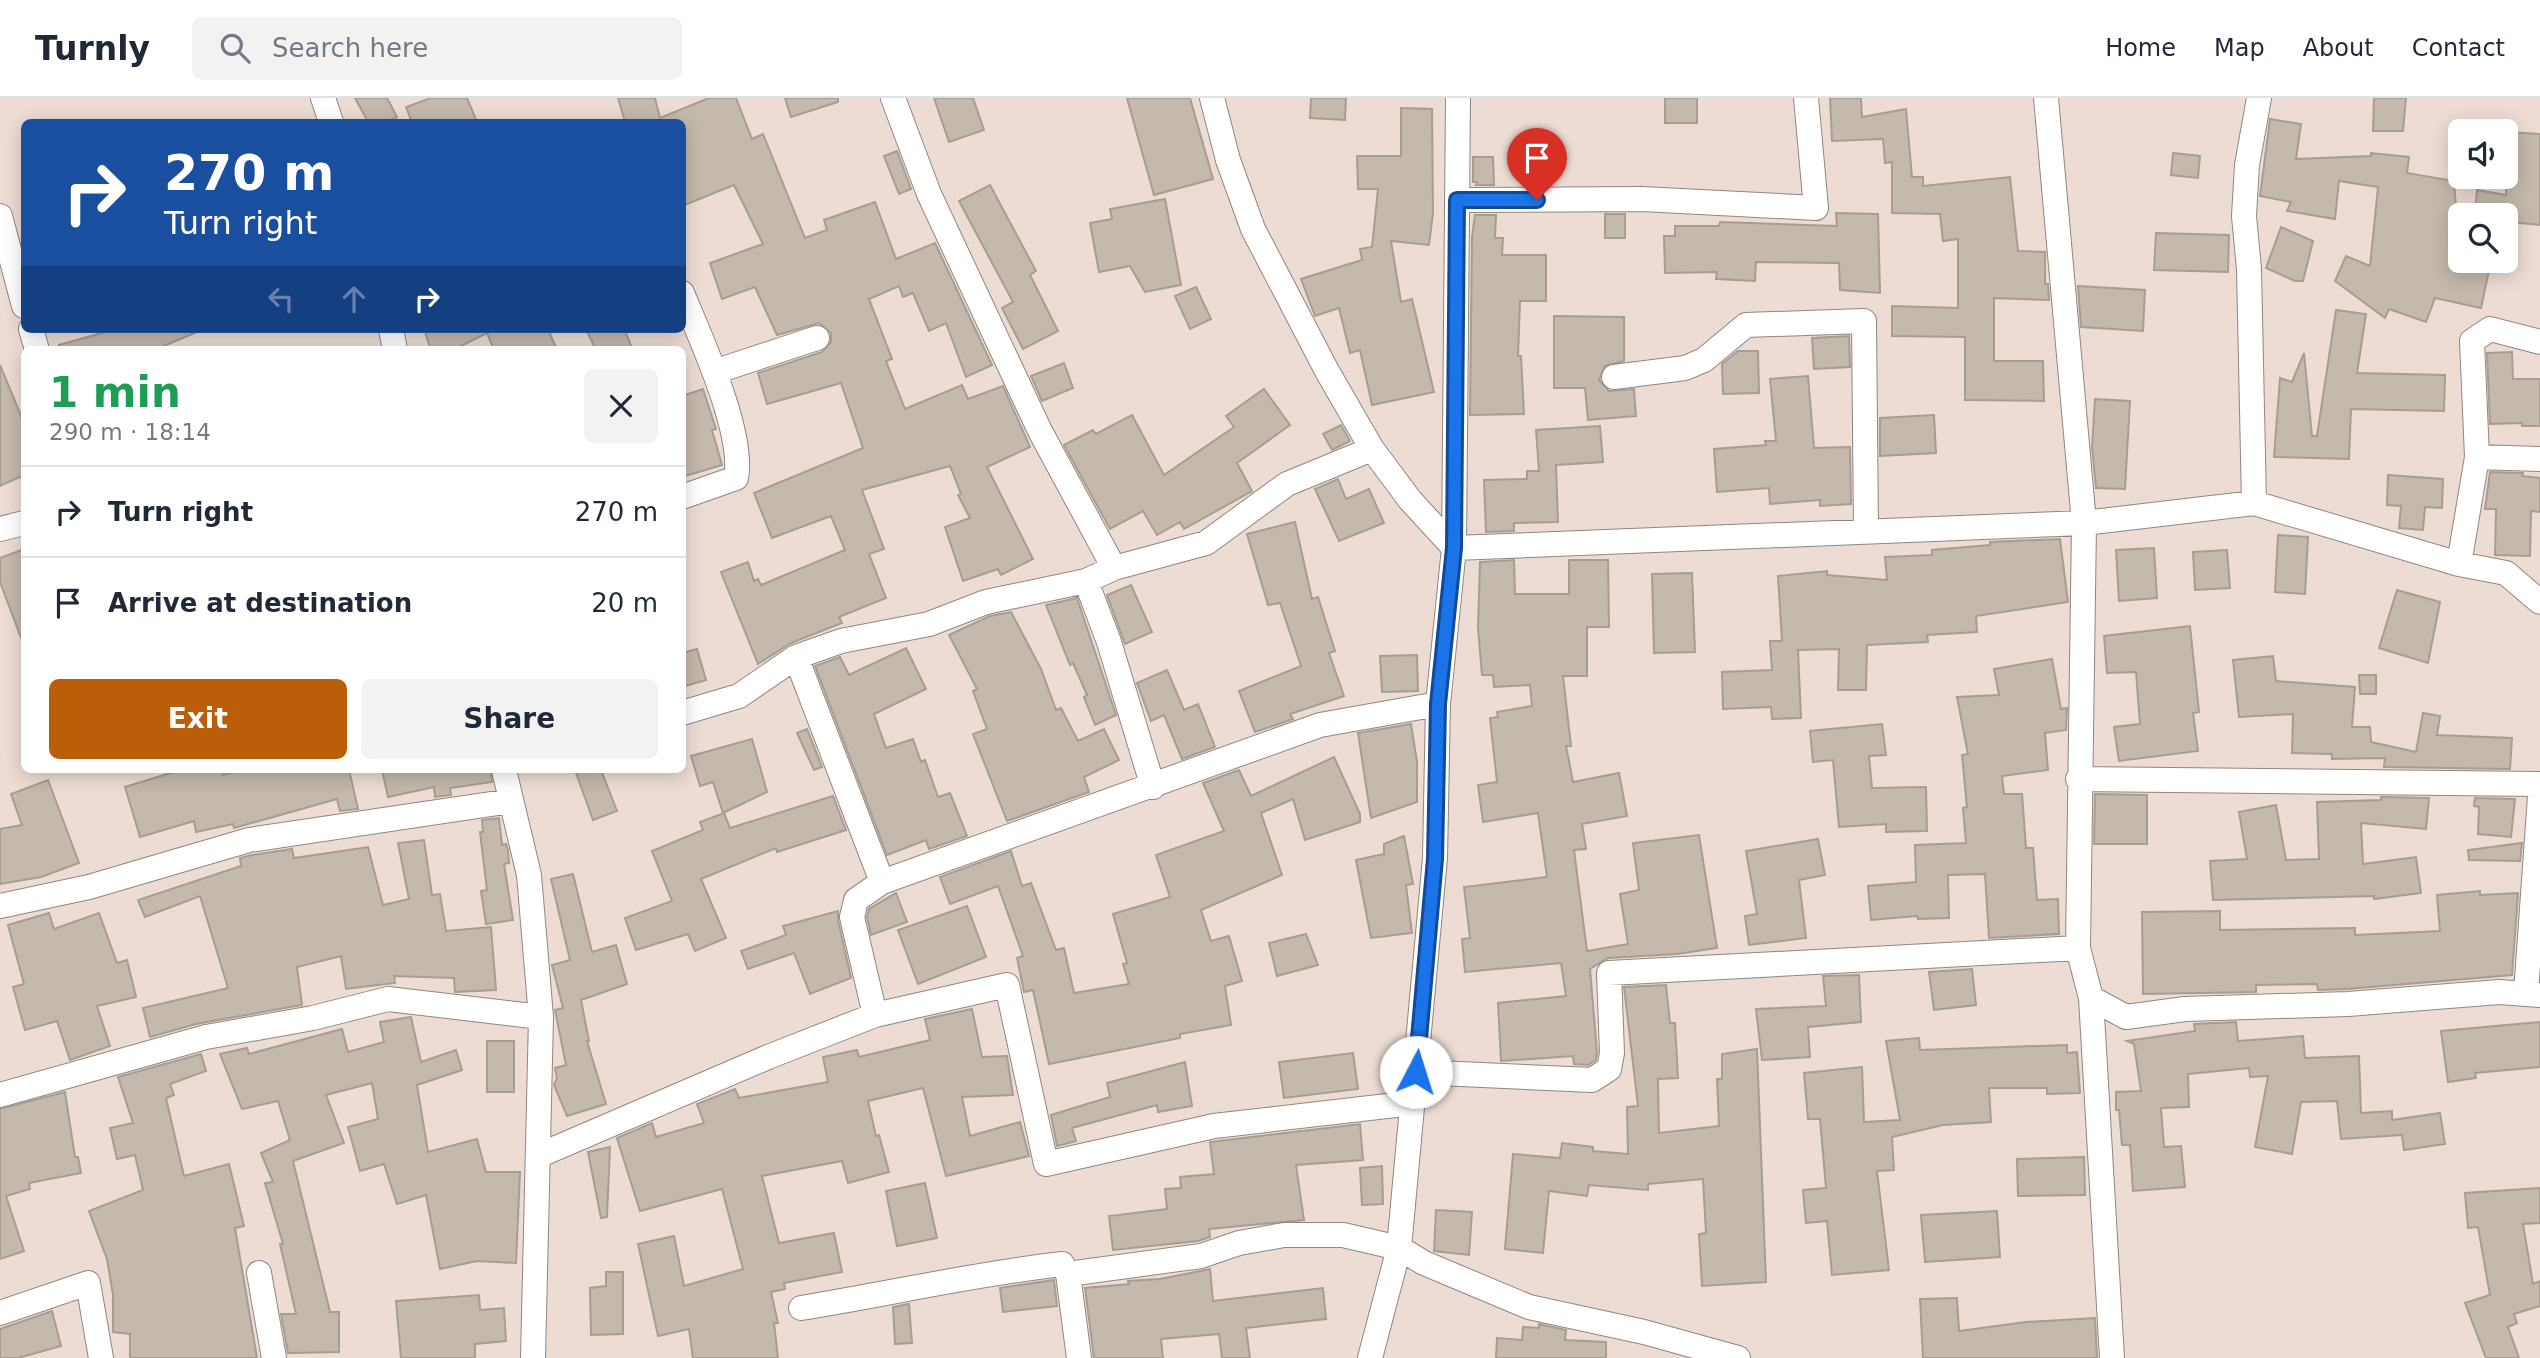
<!DOCTYPE html>
<meta charset="utf-8">
<style>
body{margin:0;font-family:"DejaVu Sans",sans-serif;background:#f2f2f3;color:#1f2937;height:100vh;display:flex;flex-direction:column;font-size:26px;white-space:nowrap}
*{box-sizing:border-box;margin:0}
p{font-size:23px;color:#747a83}
.icon{flex:none;width:38px;height:38px;fill:none;stroke:currentColor;stroke-width:2;stroke-linecap:round;stroke-linejoin:round}
.map{position:relative;flex:1;overflow:hidden}
.side{position:absolute;left:21px;top:248px;width:665px;height:427px;display:flex;flex-direction:column;background:#fff;border-radius:10px;box-shadow:0 4px 18px #0003}
.side>*{flex:none}
.guide{position:absolute;left:21px;top:21px;width:665px;height:214px;border-radius:10px;box-shadow:0 4px 18px #0003;background:#1a4fa0;color:#fff;overflow:hidden}
.buttons{position:absolute;left:2448px;top:21px;display:grid;gap:14px}
.buttons a{display:grid;place-items:center;width:70px;height:70px;border-radius:10px;background:#fff;box-shadow:0 4px 18px #0003;font-size:35px}
.pin{position:absolute;display:grid;place-items:center;width:60px;height:60px;color:#fff;margin:-72px -30px;border-radius:50% 50% 50% 0;rotate:-45deg;box-shadow:0 0 7px #0007}
.pin .icon{rotate:45deg}
.me{position:absolute;width:77px;margin:-38px;rotate:5deg;stroke-linejoin:round;filter:drop-shadow(0 0 5px #0008)}
.turn{display:flex;align-items:center;gap:24px;height:147px;padding:0 28px;font-size:32px}
.turn .icon{width:91px;height:91px;stroke-width:2.5}
.turn b{display:block;font-size:49px;line-height:60px}
.lanes{display:flex;align-items:center;height:66px;padding:0 28px;background:#0003;justify-content:center;gap:35px;direction:ltr}
.lanes .off{opacity:.35}
.round{display:grid;place-items:center;flex:none;width:74px;height:74px;border-radius:10px;background:#f2f2f3}
.headline{display:flex;align-items:center;justify-content:space-between;height:119px;padding:0 28px}
h1{font-size:42px;font-weight:700;line-height:52px;color:#1e9e55}
.button{display:flex;gap:14px;margin-top:auto;padding:14px 28px}
.button a{flex:1;height:80px;border-radius:10px;background:#ba5e0a;color:#fff;font-size:28px;font-weight:700;line-height:80px;text-align:center}
.button a+a{background:#f2f2f3;color:#1f2937}
ul{padding:0;list-style:none}
li{display:flex;align-items:center;gap:21px;height:91px;padding:0 28px;border-top:2px solid #e0e1e3}
li div{flex:1}
li b{display:block;font-size:26px}
li em{font-style:normal}
header{display:flex;align-items:center;gap:42px;box-sizing:border-box;height:98px;padding:0 35px;background:#fff;border-bottom:2px solid #e0e1e3}
header strong{font-size:33px}
nav{display:flex;gap:38px;margin-inline-start:auto;font-size:24px}
.search{width:490px;height:63px;background:#f2f2f3;display:flex;align-items:center;gap:18px;box-sizing:border-box;padding:0 24px;border-radius:10px;color:#747a83;font-size:26px}
.map>svg:first-child{display:block}
.building{fill:#c3b9ac;stroke:#a79d91;stroke-width:2}
.lines{fill:none;stroke-linecap:round;stroke-linejoin:round}
.street-casing{stroke:#94857d;stroke-width:26}
.street{stroke:#fff;stroke-width:24}
.route-casing{stroke:#114b97;stroke-width:18}
.route{stroke:#1a73e8;stroke-width:12}
</style>
<header>
<strong>Turnly</strong>
<div class="search"><svg class="icon" aria-label="search" viewBox="0 0 24 24"><circle cx="10" cy="10" r="6"/><path d="M15 15l6 6"/></svg>Search here</div>
<nav><a>Home</a><a>Map</a><a>About</a><a>Contact</a></nav>
</header>
<div class="map">
<svg width="2540" height="1260" viewBox="0 0 2540 1260">
<rect width="100%" height="100%" fill="#eddcd4"/>
<path class="building" d="M355,0H387L397,19L387,24H368Z
M431,0H467L477,24H412L406,9Z
M618,0H655L660,20L709,0H736L752,41L763,36L805,140L827,132L824,122L875,104L896,161L935,145L992,267L966,279L946,225L929,233L913,195L903,199L899,188L869,201L892,261L886,263L905,311L962,287L968,301L1003,288L1030,349L987,369L1033,461L1001,477L998,471L963,483L945,429L970,420L958,397L961,396L950,368L862,392L884,451L869,456L886,500L839,519L842,525L791,545L758,566L721,474L748,464L754,483L758,481L761,487L845,452L831,418L772,440L754,395L863,350L841,285L767,306L758,275L822,254L831,244V235L819,225L777,237L755,189L722,201L710,165L763,146L734,87L682,108V24H625Z
M785,0H838V4L791,19Z
M934,0H973L984,32L949,44Z
M1127,0H1190L1213,81L1154,97Z
M1311,0H1346L1345,22L1310,20Z
M1665,0H1697V25H1665Z
M1830,0H1861L1862,19L1906,11L1912,79H1923V88L2010,79L2018,153L2045,154V186H2048L2049,202L1994,200V263H2043L2044,303L1965,302V239L1892,238V208L1958,210V141L1943,143L1940,116L1892,115V64L1885,65L1883,41L1832,43Z
M2374,0H2406L2403,33H2373Z
M1401,10L1432,11L1433,115L1429,147L1391,143L1401,204L1412,201L1434,294L1372,307L1360,252L1350,255L1339,210L1315,218L1301,181L1362,162L1360,151L1372,149L1378,91H1358L1357,58H1401Z
M2270,21L2301,26L2296,61L2371,58V55L2409,59L2407,75L2454,83L2460,163H2491L2481,210L2435,200L2426,224L2389,211L2385,220L2335,183L2346,158L2370,168L2378,89L2339,83L2335,121L2287,113L2291,104L2260,98Z
M2506,34L2540,36V127L2510,124V117H2475L2477,92L2506,97Z
M897,53L911,91L899,96L884,58Z
M2173,55L2200,58L2198,80L2171,77Z
M1473,59H1493L1494,87H1476L1477,84H1473Z
M990,87L1036,173L1030,177L1058,233L1023,251L1002,210L1013,204L959,103Z
M1165,101L1181,187L1145,194L1130,168L1099,174L1090,125L1112,121L1110,111Z
M1836,115L1878,116L1880,195L1840,192L1839,165L1756,164L1755,183L1716,181L1717,174L1665,175L1664,138H1675V128H1719L1720,124L1837,128Z
M1605,116H1625V140H1605Z
M1475,117H1496L1495,140H1503L1502,157H1546V203H1520L1518,258H1521L1524,316L1470,317L1472,139Z
M2281,129L2313,143L2303,183H2295L2266,170Z
M2156,135L2229,137L2228,174L2154,172Z
M2078,188L2145,192L2143,233L2081,229Z
M1196,189L1211,221L1190,231L1175,198Z
M2336,212L2366,216L2357,275L2445,277L2444,313L2351,311L2349,361L2274,359L2280,280L2292,284L2304,255L2312,338H2317Z
M1554,218L1624,219V263L1605,268L1599,282L1609,293L1634,291L1636,318L1588,322L1585,290H1554Z
M116,231H197V234L154,252H60L59,247Z
M424,231H548L557,252H494L487,235L453,252H431Z
M586,231H624L633,252H596Z
M1849,238L1850,269L1814,271L1812,240Z
M1738,253H1758L1759,295L1723,296L1722,266Z
M2512,254L2513,281H2540V328H2522V325L2490,326L2487,255Z
M1064,265L1073,290L1042,303L1031,278Z
M0,267L24,325V377L0,388Z
M1808,278L1814,350L1850,349L1851,406L1820,408V402L1770,406L1769,390L1717,394L1714,351L1766,347L1765,343H1776L1770,281Z
M703,291L716,331L712,332L722,367L682,379V298Z
M1264,291L1290,327L1237,365L1252,393L1184,431L1180,424L1157,437L1143,413L1110,431L1064,347L1093,332L1096,336L1132,317L1164,377L1234,329L1226,318Z
M2095,301L2130,303L2125,391L2096,390L2092,349Z
M1934,317L1936,355L1880,358V320Z
M1341,327L1350,343L1332,352L1323,336Z
M1600,328L1603,364L1556,367L1558,424L1514,425V433L1486,434L1484,382L1527,381V373H1539L1536,332Z
M2490,374L2523,375L2522,378L2540,380V414L2531,413L2530,458L2495,457L2496,411H2485Z
M2388,377L2443,381L2442,410L2425,409L2423,432L2399,430L2401,408L2387,407Z
M1338,381L1346,401L1369,391L1384,425L1339,443L1315,391Z
M1295,424L1312,501L1318,499L1335,553L1329,555L1344,598L1290,616L1293,621L1255,634L1239,593L1301,568L1280,505L1268,507L1247,436Z
M2278,437L2308,439L2305,496L2275,494Z
M2060,441L2068,504L1976,518L1977,534L1927,537L1928,544L1867,547L1866,592H1838L1839,551L1798,552L1801,620L1772,621L1771,609L1723,611L1722,574L1772,572L1770,543H1782L1778,478L1827,473V477L1887,482L1885,459L1932,457V452L1990,447V444Z
M2154,450L2157,500L2119,503L2116,452Z
M24,451V545H23L0,484V460Z
M2227,452L2230,490L2195,492L2193,454Z
M1514,462L1515,496H1569V462H1608L1609,529H1587V578H1563L1571,648H1566L1573,684L1619,675L1627,718L1582,726L1586,751L1574,752L1587,853L1628,846L1620,796L1639,792L1633,745L1699,737L1717,850L1677,856L1608,860L1590,871L1597,954L1596,962L1588,967L1574,966L1573,958L1501,963L1498,905L1566,898L1561,865L1465,874L1462,841L1470,840L1464,789L1547,779L1538,715L1483,724L1478,687L1497,684L1490,620L1498,619L1497,614L1532,608L1530,587L1494,589L1493,577H1482L1478,530L1480,464Z
M1692,475L1695,554L1654,555L1652,476Z
M1131,487L1152,534L1125,546L1107,497Z
M2397,492L2440,504L2428,565L2379,550Z
M1077,500L1116,617L1095,627L1084,599L1087,597L1073,565L1070,567L1046,507Z
M1011,514L1041,571L1056,612L1061,610L1078,643L1104,631L1119,662L1084,679L1089,694L1007,723L973,636L987,631L973,593L977,591L949,537L990,518Z
M2190,528L2199,614L2193,615L2198,653L2119,663L2114,629L2140,626L2136,574L2107,575L2104,538Z
M906,550L926,591L874,616L886,650L913,641L921,664L925,662L938,699L950,695L967,738L929,751L926,742L887,757L815,568L840,559L849,577Z
M697,551L706,582L682,589V555Z
M1417,557L1418,593L1382,594L1380,558Z
M2273,558L2276,583L2355,589L2352,629H2370L2371,644L2416,654L2423,615L2440,618L2437,637L2512,640L2510,671L2384,669L2385,660L2332,661V656L2292,655L2293,616L2239,619L2233,562Z
M2052,561L2061,611L2067,610L2066,632L2045,635L2048,672L2002,678L2004,696H2022L2026,750H2033L2037,802L2058,801L2059,836L1989,840L1985,776L1948,777L1949,820L1918,821L1917,818L1871,822L1868,788L1916,784L1915,747L1966,745L1963,710L1967,709L1962,657L1968,656L1957,599L1999,597L1994,571Z
M1167,572L1184,612L1198,606L1215,649L1182,661L1164,617L1151,623L1137,585Z
M2359,577H2376V596H2360Z
M1411,626L1417,664V704L1371,720L1358,635Z
M1882,626L1886,657L1869,658L1872,690L1926,689L1927,733L1886,734V726L1839,729L1833,662L1813,664L1810,633Z
M807,631L822,669L814,672L797,635Z
M752,641L767,694L723,715L713,684L700,688L691,658Z
M1334,659L1360,716V724L1305,742L1293,701L1261,715L1282,777L1201,812L1211,843L1229,838L1242,883L1225,888L1231,927L1180,936V940L1049,966L1033,892L1024,894L1017,860L1023,858L998,788L950,806L940,779L1011,753L1022,788L1031,785L1056,852L1064,850L1074,895L1129,886L1123,866L1127,865L1113,816L1170,799L1156,757L1224,733L1203,685L1239,672L1251,698Z
M180,672H222L223,677L242,672H349L358,711L340,713L337,701L234,730L233,726L196,734L194,723L140,739L125,689Z
M382,672H490L492,684L450,690L451,697L435,699L434,689L388,699Z
M575,672H601L617,713L593,722Z
M48,682L79,765L41,779L0,786V731L22,727L11,696Z
M2095,696L2147,697V746H2094Z
M833,698L846,732L777,754L776,750L701,781L726,840L695,853L688,836L636,852L625,820L672,803L652,753L703,732L700,724L724,715L730,730Z
M2381,699L2429,700L2426,731L2361,725L2363,766L2416,759L2421,795L2374,801V798L2213,802L2210,763L2247,761L2239,714L2276,707L2286,762L2319,761L2317,704L2381,702Z
M2475,700L2515,701L2511,739L2478,736L2479,709L2474,708Z
M499,720L502,747L506,746L508,752L509,765L504,766L513,822L486,826L481,793L487,792L480,734H483L482,722Z
M1404,738L1413,786L1406,787L1412,835L1371,840L1356,762L1384,756V746Z
M1818,741L1825,777L1799,782L1806,840L1749,847L1745,818L1757,816L1746,753Z
M424,742L432,797L440,796L446,833L491,829L496,892L455,894L454,880L394,878L395,885L346,891L341,858L297,869L302,907L196,926L150,939L143,910L228,890L200,798L145,819L138,802L241,768L240,760L252,757L292,751L294,760L368,749L383,807L409,801L398,745Z
M2522,745L2520,763L2469,762L2468,752Z
M573,776L592,854L616,847L627,886L581,902L589,943H587L606,1006L567,1018L554,987L557,980L555,970L566,967L555,912L563,910L552,867L570,862L551,781Z
M2480,793V797L2518,795L2512,877L2347,891L2318,892L2317,886L2256,887V894L2143,896L2142,814L2220,813V832L2355,830V837L2440,833L2437,797Z
M896,795L907,824L871,837L867,819L869,811Z
M967,808L986,859L918,886L898,832Z
M838,813V822L851,880L810,896L794,855L748,871L741,853L786,837L783,828Z
M49,815L54,831L99,815L117,865L127,862L136,899L97,908L110,948L70,962L57,923L25,932L13,889L24,886L8,827Z
M1306,836L1318,867L1277,878L1269,845Z
M1972,871L1976,907L1934,912L1929,874Z
M1859,877L1861,924L1808,929L1810,959L1762,962L1756,911L1826,908L1823,878Z
M1666,887L1670,925H1675L1678,980L1658,981L1659,1035L1719,1028L1717,981H1722V956L1757,951L1766,1184L1702,1188L1699,1136L1706,1135L1703,1081L1648,1086V1092L1589,1087L1587,1098L1549,1093L1543,1155L1505,1151L1513,1056L1560,1060L1562,1045L1593,1049V1053L1628,1056L1627,1009L1638,1008L1624,889Z
M972,911L982,959L1007,958L1013,997L962,999L970,1038L1020,1024L1029,1058L946,1078L923,990L868,1003L876,1038L879,1037L889,1074L848,1085L842,1063L762,1078L779,1145L834,1135L842,1174L784,1185L785,1191L771,1194L778,1225H774L778,1260H693L689,1231L658,1238L638,1146L674,1138L684,1188L743,1171L722,1091L640,1113L617,1040L652,1025L656,1039L704,1025L697,1006L735,991L739,1000L828,984L823,959L857,952L859,959L930,942L925,921Z
M411,919L421,964L456,952L462,972L417,987L428,1054L477,1041L486,1074H520L516,1165L477,1163L440,1171L426,1097L397,1106L384,1066L360,1073L348,1029L378,1021L372,985L326,997L344,1045L293,1063L330,1214H339V1254L288,1255L281,1216H296L280,1146H283L265,1085L273,1084L261,1055L290,1042L278,1003L242,1011L220,956L247,950L249,956L342,931L348,954L384,944L380,924Z
M2236,924L2238,943L2303,938L2305,960L2359,958L2361,1015L2392,1013V1022L2440,1015L2445,1046L2404,1052L2402,1037L2341,1041L2337,1003L2301,1004L2292,1056L2255,1049L2268,978L2250,979L2249,970L2188,976L2189,1009L2161,1010L2164,1049L2181,1048L2185,1089L2133,1093L2130,1047H2122L2119,1012H2116V994L2141,993L2134,946L2127,943L2195,933L2194,926Z
M2540,924V969L2475,975L2476,980L2448,984L2441,933Z
M1919,940L1920,952L2067,947V955L2077,954L2080,995L2047,996V990H1989L1991,1024L1943,1027L1892,1039L1894,1072L1877,1073L1889,1172L1832,1177L1827,1123L1806,1125L1803,1092L1826,1090L1820,1021H1808L1804,975L1862,969L1864,1024L1900,1022L1886,943Z
M487,943H514V994H487Z
M1353,955L1358,991L1284,1000L1279,964Z
M201,956L206,973L170,986L174,997L166,1000L184,1078L229,1066L244,1128L235,1130L257,1260H130V1236L113,1234V1197L107,1161L89,1113L143,1092L135,1057L117,1061L110,1030L133,1025L118,979Z
M1185,964L1192,1008L1158,1014L1157,1007L1072,1030L1076,1043L1057,1048L1051,1017L1110,999L1107,985Z
M65,994L75,1059H78L81,1075L29,1085L30,1091L6,1098L24,1153L0,1161V1011Z
M1360,1026L1363,1062L1296,1067L1304,1122L1209,1131L1210,1139L1198,1143L1113,1152L1109,1118L1167,1111L1165,1091L1181,1090L1180,1079L1214,1076L1210,1044Z
M610,1049L607,1119L601,1120L588,1054Z
M2084,1059L2085,1097L2018,1098L2017,1061Z
M1382,1068L1383,1106L1362,1107L1360,1070Z
M925,1085L937,1140L897,1148L886,1093Z
M2540,1090V1125L2523,1126L2533,1186L2540,1183V1208L2514,1216L2517,1225L2508,1229L2519,1260H2486L2465,1205L2490,1197L2478,1129L2468,1130L2465,1095Z
M1436,1112L1472,1114L1469,1157L1434,1153Z
M1997,1113L2000,1159L1925,1164L1921,1117Z
M1210,1171L1213,1203L1323,1190L1326,1221L1246,1230L1250,1260H1222L1219,1236L1161,1241L1163,1260H1094L1085,1190L1129,1186L1128,1183L1160,1181Z
M606,1174H623V1236L591,1237L590,1190L606,1188Z
M1054,1182L1057,1208L1003,1214L1000,1190Z
M479,1197L480,1212L504,1210L506,1243L475,1246V1260H401L396,1203Z
M1957,1200L1959,1233L2026,1224L2095,1220L2097,1260H1923L1920,1201Z
M909,1206L912,1245L895,1246L893,1209Z
M52,1213L61,1248L18,1260H0V1231Z
M1539,1226L1566,1232L1565,1242L1606,1244V1260H1496L1497,1240L1522,1242L1523,1229L1539,1230Z"/>
<g class="lines">
<g class="street-casing">
<path id="street" d="M323,0L331,24
M893,0L929,96L1040,333L1114,470
M1212,0L1228,62L1253,131L1327,273L1372,351L1410,402L1454,450L2084,425L2254,405L2459,466L2506,475L2540,504
M2046,0L2084,425L2078,850L2091,900L2112,1260
M1457,102L1642,101L1816,110L1806,0
M0,118L24,208
M682,195C700,239 745,335 736,380L682,399
M31,231L37,252
M391,231L395,252
M714,274L817,240
M1614,279L1685,270L1704,262L1746,227L1864,223L1866,432
M2477,359L2540,361
M2254,405L2249,171L2244,118L2247,67L2259,0
M0,431L24,425
M2459,466L2477,359L2472,243L2490,231L2540,244
M1086,483L1109,544L1153,689
M796,559L882,784L856,802L852,819L875,917
M682,615L739,598L796,559L841,543L929,526L986,504L1086,483L1114,470L1206,445L1287,386L1372,351
M504,672L529,777L541,919L533,1260
M2078,681L2540,686
M882,784L1320,627L1438,606
M0,808L89,789L249,742L511,703
M2526,895L2540,698
M2091,900L2126,919L2185,911L2348,906L2499,894L2540,897
M1416,974L1592,982L1609,971L1612,955L1609,875L2078,850
M0,997L206,939L313,920L388,901L541,919
M540,1057L768,959L875,917L1007,887L1046,1066L1214,1028L1413,1005
M259,1175L274,1260
M1068,1176L1079,1260
M801,1210C888,1196 974,1176 1062,1166L1068,1176L1201,1158L1239,1145L1284,1137H1343L1399,1150L1424,1165L1529,1209L1644,1234L1738,1260
M0,1215L88,1185L101,1260
M1370,1260L1399,1150L1435,760L1438,606L1454,450L1458,0"/>
</g>
<use href="#street" class="street"/>
</g>
<g class="lines">
<g class="route-casing">
<path id="route" d="M1416,974L1435,761L1438,606L1454,450L1457,102H1537"/>
</g>
<use href="#route" class="route"/>
</g>
</svg>
<div class="buttons">
<a><svg class="icon" aria-label="sound" viewBox="0 0 24 24"><path d="M4 9h4l5-4v14l-5-4H4zM17 9q2 3 0 6"/></svg></a>
<a><svg class="icon" aria-label="search" viewBox="0 0 24 24"><circle cx="10" cy="10" r="6"/><path d="M15 15l6 6"/></svg></a>
</div>
<div class="pin" style="left:1537px;top:102px;background:#d93025"><svg class="icon" aria-label="arrive" viewBox="0 0 24 24"><path d="M6 21V4h12l-3 4 3 4H6"/></svg></div>
<svg class="me" style="left:1416px;top:974px" viewBox="-20 -20 40 40"><circle r="19" fill="#fff"/><path d="M0-13L10 11 0 6-10 11z" fill="#1a73e8"/></svg>
<div class="guide">
<div class="turn"><svg class="icon" aria-label="right" viewBox="0 0 24 24"><path d="M7 20v-9h11M14 6l5 5-5 5"/></svg><div><b>270 m</b>Turn right</div></div>
<div class="lanes"><svg class="icon off" aria-label="left" viewBox="0 0 24 24"><path d="M17 20v-9H6M10 6l-5 5 5 5"/></svg><svg class="icon off" aria-label="ahead" viewBox="0 0 24 24"><path d="M12 20V5M6 11l6-6 6 6"/></svg><svg class="icon" aria-label="right" viewBox="0 0 24 24"><path d="M7 20v-9h11M14 6l5 5-5 5"/></svg></div>
</div>
<section class="side">
<div class="headline"><div><h1>1 min</h1><p>290 m · 18:14</p></div><a class="round"><svg class="icon" aria-label="close" viewBox="0 0 24 24"><path d="M6 6l12 12M18 6L6 18"/></svg></a></div>
<ul>
<li><svg class="icon" aria-label="right" viewBox="0 0 24 24"><path d="M7 20v-9h11M14 6l5 5-5 5"/></svg><div><b>Turn right</b></div><em>270 m</em></li>
<li><svg class="icon" aria-label="arrive" viewBox="0 0 24 24"><path d="M6 21V4h12l-3 4 3 4H6"/></svg><div><b>Arrive at destination</b></div><em>20 m</em></li>
</ul>
<div class="button"><a>Exit</a><a>Share</a></div>
</section>
</div>
